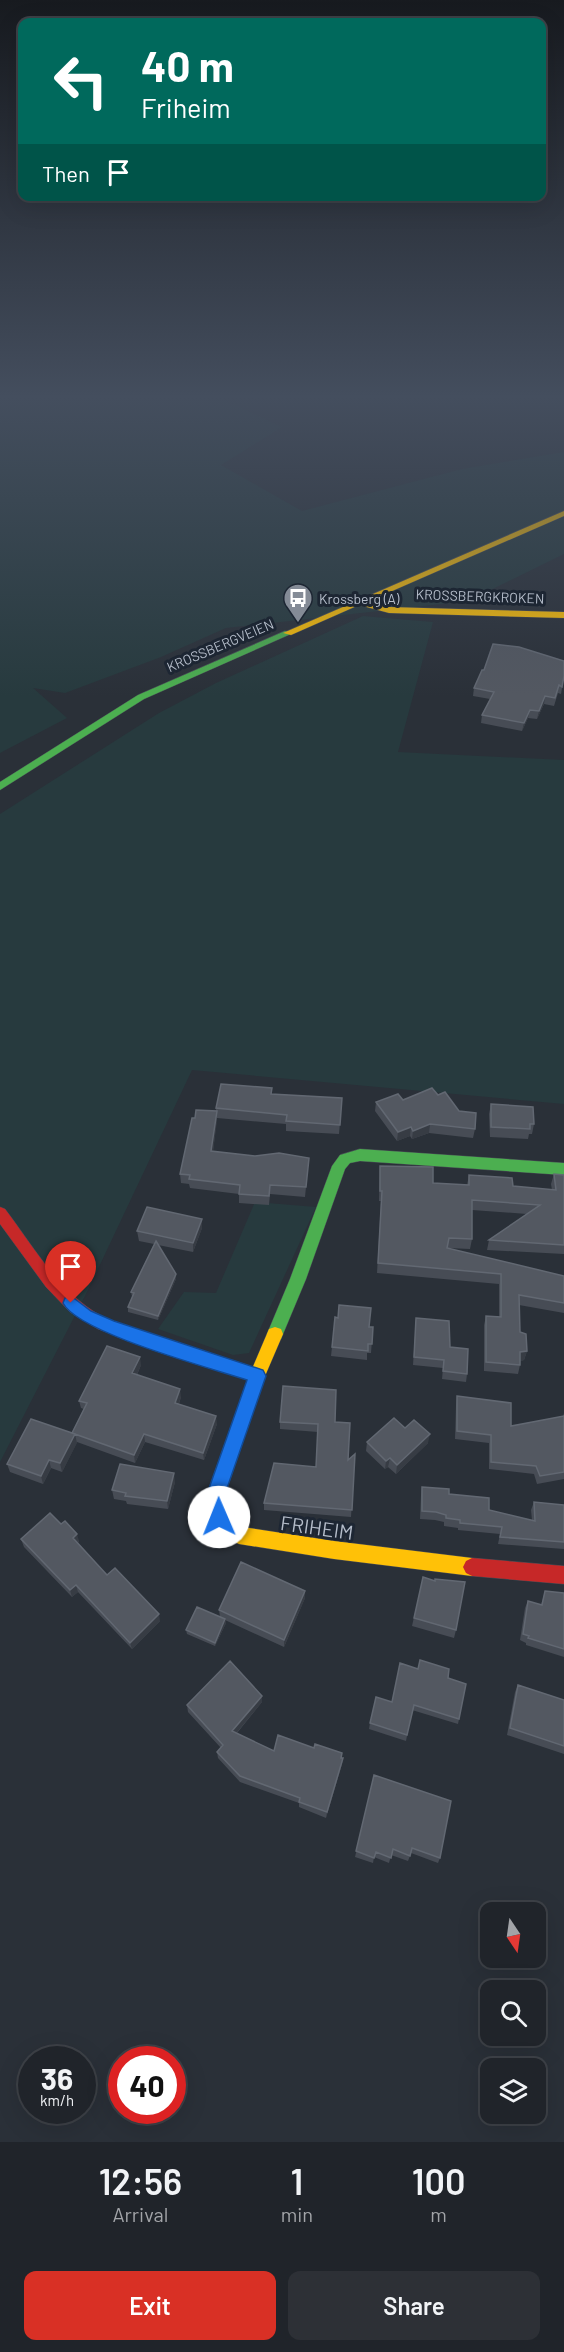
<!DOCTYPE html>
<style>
body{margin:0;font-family:Barlow,sans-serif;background:#2d3036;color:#f1f3f6;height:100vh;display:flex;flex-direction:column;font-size:22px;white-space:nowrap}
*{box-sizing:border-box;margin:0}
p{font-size:20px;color:#a2a4a8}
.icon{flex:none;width:33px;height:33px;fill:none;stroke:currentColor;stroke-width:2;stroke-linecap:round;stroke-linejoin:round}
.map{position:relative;height:2142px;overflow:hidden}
.drawer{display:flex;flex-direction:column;background:#20242a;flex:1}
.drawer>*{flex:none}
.banner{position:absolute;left:18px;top:18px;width:528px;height:183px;border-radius:12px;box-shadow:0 6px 24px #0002,0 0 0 2px #3d4147;background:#00695c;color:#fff;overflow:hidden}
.needle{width:39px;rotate:167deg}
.tools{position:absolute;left:480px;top:1902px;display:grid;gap:12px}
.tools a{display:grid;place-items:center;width:66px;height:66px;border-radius:12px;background:#20242a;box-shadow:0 6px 24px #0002,0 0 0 2px #3d4147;font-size:30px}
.speed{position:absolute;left:18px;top:2046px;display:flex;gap:12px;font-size:30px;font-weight:700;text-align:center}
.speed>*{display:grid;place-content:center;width:78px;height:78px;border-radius:50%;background:#20242a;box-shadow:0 6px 24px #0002,0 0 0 2px #3d4147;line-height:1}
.speed small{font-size:15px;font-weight:400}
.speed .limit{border:9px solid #d22;background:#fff;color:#111}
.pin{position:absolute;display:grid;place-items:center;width:51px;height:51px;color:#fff;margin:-62px -26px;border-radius:50% 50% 50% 0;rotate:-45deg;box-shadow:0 0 6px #0007}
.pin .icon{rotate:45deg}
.me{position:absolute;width:66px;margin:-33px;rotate:359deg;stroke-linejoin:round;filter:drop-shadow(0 0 4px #0008)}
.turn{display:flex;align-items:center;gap:21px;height:126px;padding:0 24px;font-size:27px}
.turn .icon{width:78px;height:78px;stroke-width:2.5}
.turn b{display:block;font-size:42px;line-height:51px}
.then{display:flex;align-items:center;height:57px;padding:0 24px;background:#0003;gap:12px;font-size:22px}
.eta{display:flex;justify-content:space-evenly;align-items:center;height:102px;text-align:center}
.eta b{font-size:36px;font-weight:600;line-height:42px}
.primary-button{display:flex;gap:12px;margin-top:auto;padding:12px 24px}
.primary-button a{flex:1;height:69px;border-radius:12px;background:#d93025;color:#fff;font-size:24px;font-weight:600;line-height:69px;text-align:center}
.primary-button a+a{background:#2d3036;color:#f1f3f6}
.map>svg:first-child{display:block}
.green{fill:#273a3e}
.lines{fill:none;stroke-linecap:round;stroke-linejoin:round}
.fast-casing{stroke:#484c55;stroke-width:1}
.slow-casing{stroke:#484c55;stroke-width:1}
.jam-casing{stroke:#484c55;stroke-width:1}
.fast{fill:#4caf50;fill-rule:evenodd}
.slow{fill:#ffc107;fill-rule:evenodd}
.jam{fill:#c62828;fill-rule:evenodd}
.wall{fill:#474c55}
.shaded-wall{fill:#373c44}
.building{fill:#535861;stroke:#626872;stroke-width:1.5}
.route{fill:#1a73e8;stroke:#114b97;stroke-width:1.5}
.labels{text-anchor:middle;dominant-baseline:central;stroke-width:6;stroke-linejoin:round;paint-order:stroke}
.far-street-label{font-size:14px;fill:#b4bcc9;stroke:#1d2633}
.far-poi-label{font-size:14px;fill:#b4bcc9;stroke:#1d2633;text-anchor:start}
.near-street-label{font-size:20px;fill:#b4bcc9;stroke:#1d2633}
</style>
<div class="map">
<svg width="564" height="2142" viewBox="0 0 564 2142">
<rect width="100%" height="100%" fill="#2a3038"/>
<path class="green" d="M0,396H216L282,427L221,465L302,511L462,469L564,452V554L468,601L226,628L161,657L65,693L33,688L67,718L0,753Z
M363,616L433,622L398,752L564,760V1104L192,1070L88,1290L0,1462V814L159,713L216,683Z
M255,1202L316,1207L249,1353L233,1355L158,1329L184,1292L216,1293Z"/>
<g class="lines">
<g class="fast-casing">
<path id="fast" d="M285,631L293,633L144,699L0,790V782L138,695Z
M360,1149L564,1163V1175L360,1161L350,1163L345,1169L306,1279L283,1334L281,1339L275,1341L269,1339L267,1334L290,1279L332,1166L340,1155Z
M157,1336L263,1371L265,1376L263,1381L257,1383L151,1348L149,1343L151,1338Z"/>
</g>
<g class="slow-casing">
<path id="slow" d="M564,511V516L367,602L389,607L564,612V618L389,613L359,605L291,635L283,633Z
M275,1327L281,1329L283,1334L265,1376L225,1494L227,1513L243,1527L334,1541L472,1558L478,1561L481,1567L478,1573L472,1576L334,1559L239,1544L233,1541L213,1523L207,1494L249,1376L269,1329Z"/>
</g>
<g class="jam-casing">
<path id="jam" d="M0,1207L5,1209C31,1243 56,1287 93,1311C114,1325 140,1330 163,1338L165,1343L163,1348L157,1350L98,1329L70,1312L46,1287L0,1224Z
M472,1558L564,1566V1584L472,1576L466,1573L463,1567L466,1561Z"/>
</g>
<use href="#fast" class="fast"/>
<use href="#slow" class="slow"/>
<use href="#jam" class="jam"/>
</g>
<path class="wall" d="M564,676L561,694L558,693L554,706L544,704L537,719L528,718L522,731L481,723L482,715L490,699L473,696L474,688Z
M272,1088V1094L342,1098L339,1134L286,1131V1124L217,1118L213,1151L308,1167L305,1197L270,1194L269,1205L239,1203V1194L190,1188L189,1184L181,1183L180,1174L195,1118L216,1111V1108Z
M438,1095L475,1129L473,1138L429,1133L412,1139L410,1136L397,1141L375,1111L376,1102Z
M491,1104L534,1124L532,1134H529L528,1139L490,1137L489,1114Z
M380,1166L433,1183L467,1185L469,1175L513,1186L552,1190L551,1184L554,1174L564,1175V1254L487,1250L489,1240L527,1214L472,1210V1239L470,1249L447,1248L564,1276V1313L519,1305L520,1332L527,1351L524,1360L520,1361V1365L518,1374L484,1371V1325L486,1316L499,1317V1284L377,1273L381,1201H379Z
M202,1219V1228L193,1252L158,1245L176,1279L158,1320L128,1312V1307L132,1297L131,1292L154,1244L139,1241L137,1231Z
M416,1318L450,1347L467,1374L466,1382L442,1379L443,1368L413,1365Z
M369,1327H373L371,1353H367V1360L331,1356L332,1347Z
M141,1365L137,1375L181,1397L179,1404L217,1424L204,1460L145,1442L135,1463L77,1442L62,1472L51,1468L43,1484L10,1472L7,1464L72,1433L84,1409L81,1408L79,1401Z
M457,1396L511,1426L563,1416L564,1413V1479L537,1484L534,1474L489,1469V1443L455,1439L456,1405Z
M280,1422H335L348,1460L355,1454L351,1517L264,1510V1503L316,1467L318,1432L280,1429Z
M405,1428L428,1443L396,1474L388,1467L385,1469L366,1451L367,1442Z
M175,1482L168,1509L127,1504L126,1501L114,1499L112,1490Z
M422,1487L449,1494L489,1510L532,1520L531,1510L534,1502L564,1505V1549L498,1544L500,1534L458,1530V1528L444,1526V1522L435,1520L420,1519L421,1495Z
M61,1524L79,1541L78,1543L107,1575L160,1621L132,1649L78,1592L72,1597L24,1547L21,1539Z
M423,1577L456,1630L454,1638L412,1626Z
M305,1591V1598L284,1647L225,1620L226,1623L215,1646L187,1634L186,1630L220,1617L219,1610Z
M545,1591L564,1593V1657L526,1645V1643L520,1640L525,1608L528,1601L541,1605Z
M448,1678L459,1719L458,1724L412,1710L406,1741L369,1729L370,1723L392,1702Z
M518,1685L564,1700V1754L507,1735L515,1692Z
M262,1696V1702L237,1733L274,1751L314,1748L342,1753L341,1758H343L342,1764L326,1818L299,1807V1803L240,1782L218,1758L217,1752L221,1748L188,1712L187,1705Z
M374,1775L440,1858L438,1863L411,1853L408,1861L391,1855L389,1863L374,1857L373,1863L355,1857Z"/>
<path class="shaded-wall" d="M545,696L544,704L537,719L539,711Z
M530,710L528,718L522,731L524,723Z
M217,1111V1121L212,1160L211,1151Z
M430,1124L429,1133L412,1139L413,1131Z
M411,1127L410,1136L397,1141L398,1132Z
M202,1219V1228L193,1252V1243Z
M176,1274V1279L158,1320V1316Z
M527,1351L524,1360L518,1362L520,1352Z
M140,1357L141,1365L134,1381L132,1373Z
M180,1389L181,1397L176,1410L175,1403Z
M216,1416L217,1424L204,1460L203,1453Z
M75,1434L77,1443L62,1472L60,1463Z
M144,1434L145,1442L135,1463L134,1455Z
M430,1434L428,1443L396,1474L397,1465Z
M390,1458L388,1467L385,1469L386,1461Z
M49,1460L51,1468L43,1484L41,1476Z
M174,1473L175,1482L168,1509L167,1501Z
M77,1534L79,1541L76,1545L73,1538Z
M76,1585L78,1592L72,1597L70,1590Z
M305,1591V1598L284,1647V1640Z
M159,1614L160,1621L132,1649L130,1643Z
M225,1619L226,1623L215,1646V1643Z
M262,1696V1702L233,1737L232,1731Z
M343,1758L342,1764L326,1818L327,1812Z"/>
<path class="building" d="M493,644L519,647L564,661V676L562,687L559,685L555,698L545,696L539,711L530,710L524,723L482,715L494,692L474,688L482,670H484Z
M221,1084L272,1088L271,1094L342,1098L340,1125L286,1121L287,1115L216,1108Z
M432,1088L438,1095L445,1092L459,1111L476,1113L475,1129L430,1124L413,1131L411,1127L398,1132L376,1102L398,1094L403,1100Z
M491,1104L533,1107L534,1124H530V1129L491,1127Z
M196,1110L217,1111L211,1151L255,1156L279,1153L309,1158L306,1187L270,1185L269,1196L239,1194L240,1185L189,1179L190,1175L180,1174L192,1118H195Z
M380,1166L433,1167V1183L469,1185V1175L512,1178L513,1186L556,1190L554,1174L564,1175V1245L489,1240L540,1205L472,1200V1239L449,1238L447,1248L564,1276V1303L519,1295L520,1332L526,1334L527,1351L520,1352V1365L486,1362V1316L501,1317V1274L378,1263L382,1191H380Z
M147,1207L202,1219L193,1243L137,1231Z
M156,1241L176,1274L158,1316L128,1307L134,1293L131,1292Z
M339,1305L371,1308L369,1327H373L372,1344H368V1351L332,1347L335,1317L338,1318Z
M416,1318L449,1321L450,1347L468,1349L467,1374L443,1371L444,1360L414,1357Z
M107,1346L140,1357L132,1373L180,1389L175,1403L216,1416L203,1453L144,1434L134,1455L72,1433L87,1403L79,1401Z
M283,1386L336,1390L335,1422L350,1423L348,1460L355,1454L352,1510L264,1503L274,1463L316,1467L318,1424L280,1422Z
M457,1396L511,1403V1426L564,1416V1472L540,1476L536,1466L491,1462V1435L457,1431Z
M394,1418L405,1428L414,1420L430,1434L397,1465L390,1458L386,1461L367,1442Z
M31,1419L75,1434L60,1463L49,1460L41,1476L7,1464Z
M120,1464L174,1473L167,1501L125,1496L126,1493L112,1490Z
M422,1487L449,1489V1494L489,1498V1510L535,1521L534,1502L564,1505V1542L500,1537L502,1527L460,1523V1520L446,1518V1515L436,1512L422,1511Z
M50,1513L61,1524L65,1521L77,1534L73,1538L107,1575L115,1568L159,1614L130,1643L76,1585L70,1590L21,1539Z
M241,1562L305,1591L284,1640L219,1610Z
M423,1577L435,1581V1579L465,1582L456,1630L414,1618Z
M545,1591L564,1593V1649L528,1638L529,1636L523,1634L528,1601L542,1605Z
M197,1607L225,1619L215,1643L186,1630Z
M420,1660L449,1669L448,1678L466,1684L459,1719L414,1705L407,1735L370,1723L376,1697L392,1702L400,1663L418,1669Z
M230,1661L262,1696L232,1731L274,1751L278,1735L314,1748L315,1744L342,1753L341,1758H343L327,1812L299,1802L300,1798L240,1776L217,1752L223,1745L187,1705Z
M518,1685L564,1700V1746L510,1728Z
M374,1775L451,1801L440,1858L412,1848L410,1856L393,1849L391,1858L376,1852L374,1858L356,1851Z"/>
<linearGradient id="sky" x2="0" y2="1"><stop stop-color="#171a1f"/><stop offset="0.57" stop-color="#444e5e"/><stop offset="1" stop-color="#444e5e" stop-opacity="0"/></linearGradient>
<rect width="564" height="696" fill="url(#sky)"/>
<path class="route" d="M71,1296L91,1311L114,1321L263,1370L266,1376L225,1494L228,1517L226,1523L219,1525L213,1523L207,1494L247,1380C211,1368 78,1333 63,1303L65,1298Z"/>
<defs>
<g id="bus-pin" transform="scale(1.5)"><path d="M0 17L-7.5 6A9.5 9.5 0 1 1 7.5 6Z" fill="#848b96" stroke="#1d2633"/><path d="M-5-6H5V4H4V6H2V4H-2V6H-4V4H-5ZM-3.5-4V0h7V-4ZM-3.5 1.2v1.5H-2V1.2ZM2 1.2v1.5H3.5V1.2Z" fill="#fff"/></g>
</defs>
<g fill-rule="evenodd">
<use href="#bus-pin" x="298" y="598"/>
</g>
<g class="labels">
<g class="far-street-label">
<text transform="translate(480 596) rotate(2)">KROSSBERGKROKEN</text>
<text transform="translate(220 645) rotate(-23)">KROSSBERGVEIEN</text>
</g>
<g class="far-poi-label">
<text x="319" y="598">Krossberg (A)</text>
</g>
<g class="near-street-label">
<text transform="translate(317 1527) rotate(8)">FRIHEIM</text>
</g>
</g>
</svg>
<div class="tools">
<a><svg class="needle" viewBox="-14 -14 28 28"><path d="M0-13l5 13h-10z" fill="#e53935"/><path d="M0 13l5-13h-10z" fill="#a2a4a8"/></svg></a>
<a><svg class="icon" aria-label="search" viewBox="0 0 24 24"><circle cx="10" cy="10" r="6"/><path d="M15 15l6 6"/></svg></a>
<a><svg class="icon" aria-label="layers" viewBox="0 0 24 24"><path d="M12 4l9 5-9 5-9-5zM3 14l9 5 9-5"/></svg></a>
</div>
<div class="speed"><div>36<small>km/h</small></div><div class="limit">40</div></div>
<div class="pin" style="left:71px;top:1303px;background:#d93025"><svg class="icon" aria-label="arrive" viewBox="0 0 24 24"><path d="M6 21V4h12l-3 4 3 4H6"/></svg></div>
<svg class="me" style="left:219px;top:1517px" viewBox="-20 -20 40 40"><circle r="19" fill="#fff"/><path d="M0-13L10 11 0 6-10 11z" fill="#1a73e8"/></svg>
<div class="banner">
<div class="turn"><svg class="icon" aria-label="left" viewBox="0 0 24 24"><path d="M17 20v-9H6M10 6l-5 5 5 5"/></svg><div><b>40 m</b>Friheim</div></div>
<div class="then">Then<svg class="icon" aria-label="arrive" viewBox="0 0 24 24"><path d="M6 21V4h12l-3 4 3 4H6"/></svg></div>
</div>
</div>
<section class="drawer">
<div class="eta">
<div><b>12:56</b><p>Arrival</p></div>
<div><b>1</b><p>min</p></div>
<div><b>100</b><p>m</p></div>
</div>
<div class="primary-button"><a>Exit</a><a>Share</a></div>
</section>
